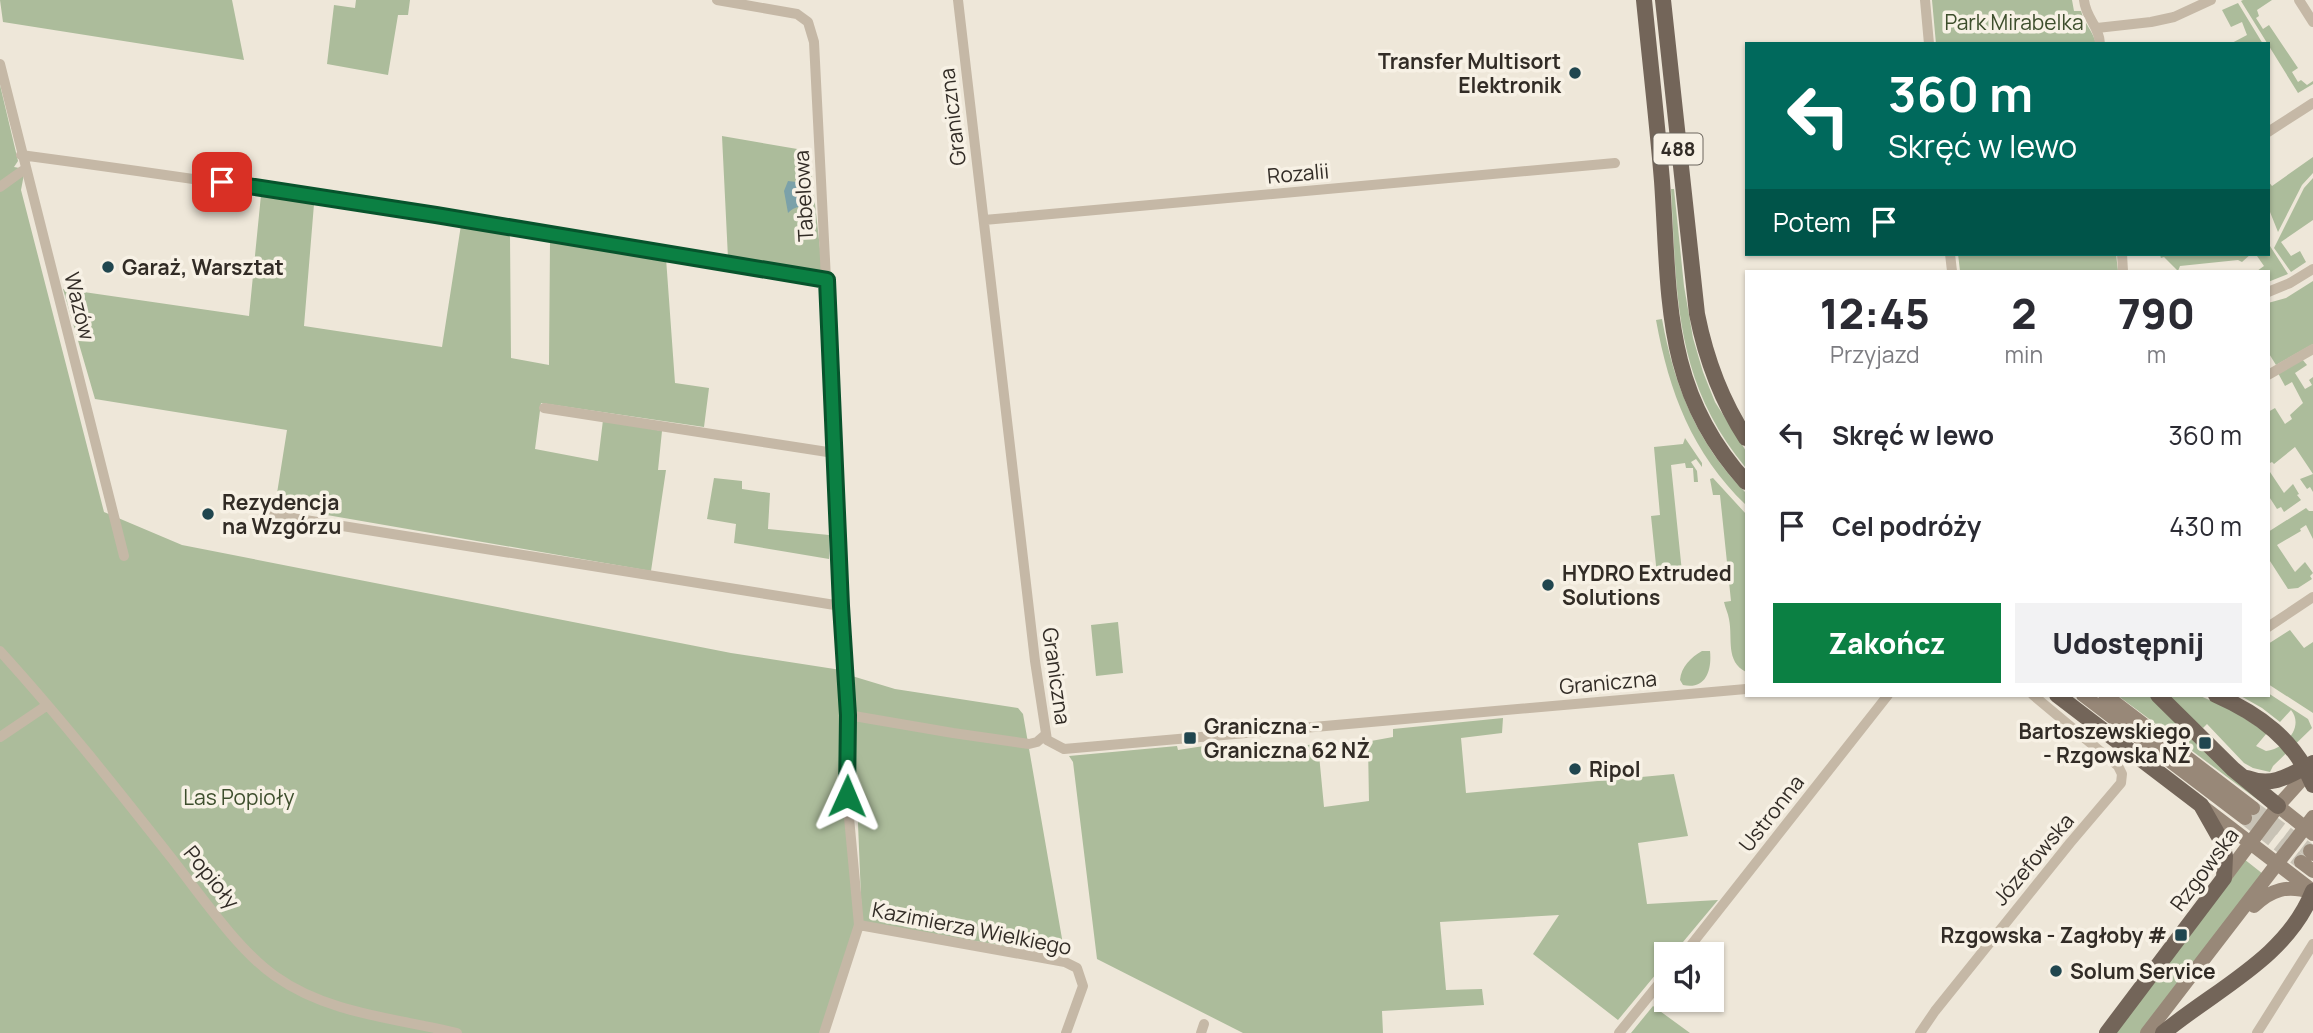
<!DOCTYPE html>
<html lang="pl">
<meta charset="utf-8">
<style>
body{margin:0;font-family:Manrope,sans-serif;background:#f2f2f3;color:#2b2b33;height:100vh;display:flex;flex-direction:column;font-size:26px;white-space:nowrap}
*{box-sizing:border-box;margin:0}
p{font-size:23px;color:#7c7c81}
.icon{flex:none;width:38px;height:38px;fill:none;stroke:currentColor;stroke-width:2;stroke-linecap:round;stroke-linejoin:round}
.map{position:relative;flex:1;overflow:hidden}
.sheet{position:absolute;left:1745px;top:270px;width:525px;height:427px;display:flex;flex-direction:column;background:#fff;border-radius:0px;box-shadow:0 2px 5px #0004}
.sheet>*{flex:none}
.banner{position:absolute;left:1745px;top:42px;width:525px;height:214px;border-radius:0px;box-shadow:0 2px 5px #0004;background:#00695c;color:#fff;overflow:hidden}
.buttons{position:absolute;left:1654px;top:942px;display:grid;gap:14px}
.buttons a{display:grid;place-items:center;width:70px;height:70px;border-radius:0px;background:#fff;box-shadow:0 2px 5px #0004;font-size:35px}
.pin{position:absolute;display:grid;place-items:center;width:60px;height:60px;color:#fff;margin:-30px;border-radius:14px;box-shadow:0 4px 10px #0006}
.me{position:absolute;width:77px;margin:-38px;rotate:1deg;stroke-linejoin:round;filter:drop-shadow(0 0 5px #0008)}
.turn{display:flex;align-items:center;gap:24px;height:147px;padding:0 28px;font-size:32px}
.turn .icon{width:91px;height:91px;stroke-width:2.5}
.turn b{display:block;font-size:49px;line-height:60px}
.then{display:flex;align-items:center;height:66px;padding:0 28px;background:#0003;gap:14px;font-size:26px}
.eta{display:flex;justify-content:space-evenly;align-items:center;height:119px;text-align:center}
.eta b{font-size:42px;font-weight:800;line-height:49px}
.cta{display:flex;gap:14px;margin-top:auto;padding:14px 28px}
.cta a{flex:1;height:80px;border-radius:0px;background:#0b8043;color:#fff;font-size:28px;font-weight:800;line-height:80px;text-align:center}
.cta a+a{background:#f2f2f3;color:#2b2b33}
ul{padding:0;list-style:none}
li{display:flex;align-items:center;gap:21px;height:91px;padding:0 28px}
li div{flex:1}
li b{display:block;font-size:26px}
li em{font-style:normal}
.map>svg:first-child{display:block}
.green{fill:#acbc9b}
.water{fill:#7ba1a9}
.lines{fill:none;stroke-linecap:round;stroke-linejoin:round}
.secondary-tunnel{stroke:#c8c2b5;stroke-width:14;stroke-dasharray:14 7;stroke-linecap:butt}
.minor{stroke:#c5b8a6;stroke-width:10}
.secondary{stroke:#988878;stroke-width:14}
.primary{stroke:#736559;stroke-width:16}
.route-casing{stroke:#07532c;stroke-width:18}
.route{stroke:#0b8043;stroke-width:12}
.poi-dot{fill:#20464f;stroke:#f7f1e5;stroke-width:2.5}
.labels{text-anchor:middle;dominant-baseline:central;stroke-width:7;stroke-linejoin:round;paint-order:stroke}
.shield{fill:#f7f1e5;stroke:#6d675f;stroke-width:2}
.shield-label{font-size:19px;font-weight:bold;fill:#322c26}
.park-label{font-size:21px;fill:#3d4e2c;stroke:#f7f1e5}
.poi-label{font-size:21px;font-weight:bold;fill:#322c26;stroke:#f7f1e5;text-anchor:start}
.street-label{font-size:21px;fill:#322c26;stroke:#f7f1e5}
</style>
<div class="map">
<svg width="2313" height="1033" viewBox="0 0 2313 1033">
<rect width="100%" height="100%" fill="#eee7d9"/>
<path class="green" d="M0,0H232L244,60L3,22Z
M356,0H410L408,15H398L388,75L327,64L334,5L355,8Z
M1932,0H2072L2074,11H2081C2084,23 2093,31 2096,44H1936Z
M2243,0H2272L2257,10L2259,16L2256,18L2263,29L2269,25L2298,68L2292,72L2298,82L2301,80L2307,85L2313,81V84L2298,93L2241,1Z
M2238,3L2263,44H2230L2247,35L2242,22L2231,27L2222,10Z
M0,85L18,161L14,167L25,169L21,190L104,512L182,545L731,653L841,670L861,920L826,1033H0Z
M722,136L809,151L822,266L820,272L728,258Z
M2313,157V173L2302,185L2278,232L2268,207V181L2272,186Z
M2313,178V220L2281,242L2291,256L2300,251L2306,262L2291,272L2274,248L2304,188Z
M1671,189H1674L1684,286L1693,338L1703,372L1715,402L1746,451V468C1674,381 1677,297 1671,189Z
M261,195L314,204L304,326L442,347L461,225L510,235L511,358L549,365L550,241L666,258L675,383L709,388L704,427L541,403L535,449L598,461L603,420L662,431L658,470H666L651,571L275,506L287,430L95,399L63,289L249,316Z
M2270,246L2288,274L2268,282V271H2257L2264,266L2257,256L2268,254Z
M1958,254H2116L2118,271H1960Z
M2164,254H2251L2242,262L2238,260L2180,266L2178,271L2164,257L2161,258L2160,255Z
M2313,281V344L2276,365L2268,352V303L2286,298Z
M1662,319C1674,386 1698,445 1746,493V505C1692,453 1669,392 1656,320Z
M2302,359L2307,365L2295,373L2305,389L2312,385L2309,380L2313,377V492L2310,487L2307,489L2300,479L2313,474L2295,447L2274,464L2272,462L2268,464V412L2275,408L2285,424L2292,419L2290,415L2303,403L2292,382L2285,386L2278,373Z
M1685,438L1702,463V467L1696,459L1691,462L1697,471L1698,482H1694L1693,468H1686L1685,463L1671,465L1682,572L1657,575L1651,516L1660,515L1654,447L1683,444Z
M2268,469L2284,493L2293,484L2299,494L2297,495L2301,500L2284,512L2281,507L2277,509L2268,495Z
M714,478L742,481V489L770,493L768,529L829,535V559L734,543L736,524L707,519Z
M1713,478L1746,514V672C1725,661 1733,639 1729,619C1728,613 1725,607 1724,602L1731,601L1720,495H1713L1710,479Z
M2306,508L2309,511H2313V539L2306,525L2300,529L2301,531L2277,545L2295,572L2305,562L2313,573L2310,576L2312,579L2298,588L2288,589L2268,558V532Z
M1118,622L1123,673L1096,676L1091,625Z
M2290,630L2304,648L2313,642V713L2268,684V644Z
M1702,651H1710C1712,670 1706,690 1683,685L1680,680C1681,667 1691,657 1702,651Z
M852,676L895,689L1018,708L1023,714L1065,956L862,922Z
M2268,693L2308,719L2312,728L2273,766L2270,772L2253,768L2244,763L2207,724L2203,728L2164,695H2198L2230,709L2267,733L2256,746L2266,751C2284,749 2305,727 2291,710L2280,722L2262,708L2239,695H2268Z
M2117,695H2151L2259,798L2258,800Z
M1503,718L1502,733L1461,738L1466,793L1674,774L1688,836L1638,843L1647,904L1718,900L1673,954H1666V962L1618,1020L1533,954L1559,915L1440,922L1446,990L1482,989L1484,1005L1382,1011L1383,1033H1243L1097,959L1073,762L1069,756L1177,746L1178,750L1204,746L1208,747L1209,754L1318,744L1324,807L1369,801L1368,745L1371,741L1393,737V729Z
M2244,859L2263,874L2141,1033H2114Z
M1653,1006L1690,1033H1631Z"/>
<path class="water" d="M788,181L805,183V188L811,194L810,202C803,208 795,205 788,213L784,191Z"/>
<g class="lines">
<path class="secondary-tunnel" d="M2253,808L2310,851
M2245,818L2301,862"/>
<path class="minor" d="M717,0L797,14L808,22L814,42L848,715L847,796L859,925L824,1033
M958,0L1035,661L1047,740L1064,749L1746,689
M1925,0L1929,44
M2084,0C2086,19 2099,25 2100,44
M2299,0L2313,22
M2097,28L2151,22L2174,17L2211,0
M0,64L124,556
M2268,132L2313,103
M21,155C291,191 559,235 827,280
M0,187L25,169
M984,220L1615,163
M1950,254L1952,271
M2122,254L2123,271
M2268,292L2290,283L2313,269
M2268,375L2313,349
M544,408L834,453
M274,515L841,606
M2268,627L2313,597
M0,651C61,718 117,789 173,860C201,896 239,951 275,976C328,1014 396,1018 457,1033
M848,715L953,733L1029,744L1037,742L1045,735
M0,737L46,706
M859,925L1065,962L1077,968L1083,986L1066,1033
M1684,954L1888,695
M1201,1033L1204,1024
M1619,1033L1666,975
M1920,1033L1935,1011L2070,843L2121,783L2122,774L2118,766L2033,695
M2257,1033L2313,944"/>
<path class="secondary" d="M2083,695L2245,818
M2105,695L2253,808
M2202,806L2313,891
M2278,806L2313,834
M2310,851L2313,854
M2301,862L2313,871
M2224,878L2278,806L2313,767
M2254,906C2272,889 2287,885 2311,892
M2147,1033L2313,817"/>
<path class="primary" d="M1644,0C1650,60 1657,121 1662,181C1670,296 1662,390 1746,482
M1663,0L1697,314C1706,359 1721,400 1746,438
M2057,695L2201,805L2222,842L2225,856L2224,878L2107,1033
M2158,695L2233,769L2278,806
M2216,695C2259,714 2295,740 2313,785
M2247,778C2273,788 2290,775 2313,763
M2163,1033C2216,989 2287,958 2313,891"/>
</g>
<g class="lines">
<g class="route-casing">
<path id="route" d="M222,182L436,215L827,280L841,606L848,715L847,796"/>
</g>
<use href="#route" class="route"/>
</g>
<g class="poi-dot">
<circle cx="1575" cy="73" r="7"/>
<circle cx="108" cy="267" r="7"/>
<circle cx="208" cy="514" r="7"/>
<circle cx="1548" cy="585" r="7"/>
<rect x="1183" y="731" width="14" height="14" rx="3.5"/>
<rect x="2198" y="736" width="14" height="14" rx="3.5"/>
<circle cx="1575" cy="769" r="7"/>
<rect x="2174" y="928" width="14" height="14" rx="3.5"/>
<circle cx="2056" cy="971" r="7"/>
</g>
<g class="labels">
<rect class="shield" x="1653.5" y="133.5" width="49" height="31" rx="5"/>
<g class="shield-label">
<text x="1678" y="149">488</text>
</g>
<g class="park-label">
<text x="2014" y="22">Park Mirabelka</text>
<text x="239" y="797">Las Popioły</text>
</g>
<g class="poi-label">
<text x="1561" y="61" text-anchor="end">Transfer Multisort<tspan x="1561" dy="24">Elektronik</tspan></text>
<text x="122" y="267">Garaż, Warsztat</text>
<text x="222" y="502">Rezydencja<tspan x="222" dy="24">na Wzgórzu</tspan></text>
<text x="1562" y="573">HYDRO Extruded<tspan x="1562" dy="24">Solutions</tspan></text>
<text x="1204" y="726">Graniczna -<tspan x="1204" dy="24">Graniczna 62 NŻ</tspan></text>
<text x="2191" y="731" text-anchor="end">Bartoszewskiego<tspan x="2191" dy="24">- Rzgowska NŻ</tspan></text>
<text x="1589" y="769">Ripol</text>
<text x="2167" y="935" text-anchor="end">Rzgowska - Zagłoby #</text>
<text x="2070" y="971">Solum Service</text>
</g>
<g class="street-label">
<text transform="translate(952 117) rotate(-97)">Graniczna</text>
<text transform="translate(1298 173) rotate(-5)">Rozalii</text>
<text transform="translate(803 196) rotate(-93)">Tabelowa</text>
<text transform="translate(80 306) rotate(76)">Wazów</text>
<text transform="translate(1057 676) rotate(82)">Graniczna</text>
<text transform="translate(1608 682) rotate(-5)">Graniczna</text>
<text transform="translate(1771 813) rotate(-52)">Ustronna</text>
<text transform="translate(2033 859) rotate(-50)">Józefowska</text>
<text transform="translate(2204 869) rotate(-53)">Rzgowska</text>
<text transform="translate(212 877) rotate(51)">Popioły</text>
<text transform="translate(972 928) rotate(11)">Kazimierza Wielkiego</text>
</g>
</g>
</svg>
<div class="buttons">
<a><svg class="icon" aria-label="sound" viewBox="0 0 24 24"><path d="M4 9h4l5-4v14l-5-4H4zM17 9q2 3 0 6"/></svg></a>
</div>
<div class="pin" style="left:222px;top:182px;background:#d93025"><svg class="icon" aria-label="arrive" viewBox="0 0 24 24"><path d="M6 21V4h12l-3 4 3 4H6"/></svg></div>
<svg class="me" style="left:847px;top:796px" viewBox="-20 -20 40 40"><path d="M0-17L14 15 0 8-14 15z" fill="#0b8043" stroke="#fff" stroke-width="4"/></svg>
<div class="banner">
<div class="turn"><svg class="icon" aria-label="left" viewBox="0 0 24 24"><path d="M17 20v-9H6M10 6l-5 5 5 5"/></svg><div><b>360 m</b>Skręć w lewo</div></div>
<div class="then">Potem<svg class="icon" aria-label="arrive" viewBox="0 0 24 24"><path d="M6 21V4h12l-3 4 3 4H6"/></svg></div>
</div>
<section class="sheet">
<div class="eta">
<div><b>12:45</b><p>Przyjazd</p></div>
<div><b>2</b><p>min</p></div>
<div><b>790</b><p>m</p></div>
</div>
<ul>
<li><svg class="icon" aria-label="left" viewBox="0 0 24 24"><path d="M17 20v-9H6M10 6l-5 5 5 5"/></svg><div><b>Skręć w lewo</b></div><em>360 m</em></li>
<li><svg class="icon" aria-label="arrive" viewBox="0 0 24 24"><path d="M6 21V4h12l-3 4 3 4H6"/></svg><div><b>Cel podróży</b></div><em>430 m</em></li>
</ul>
<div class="cta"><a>Zakończ</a><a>Udostępnij</a></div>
</section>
</div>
